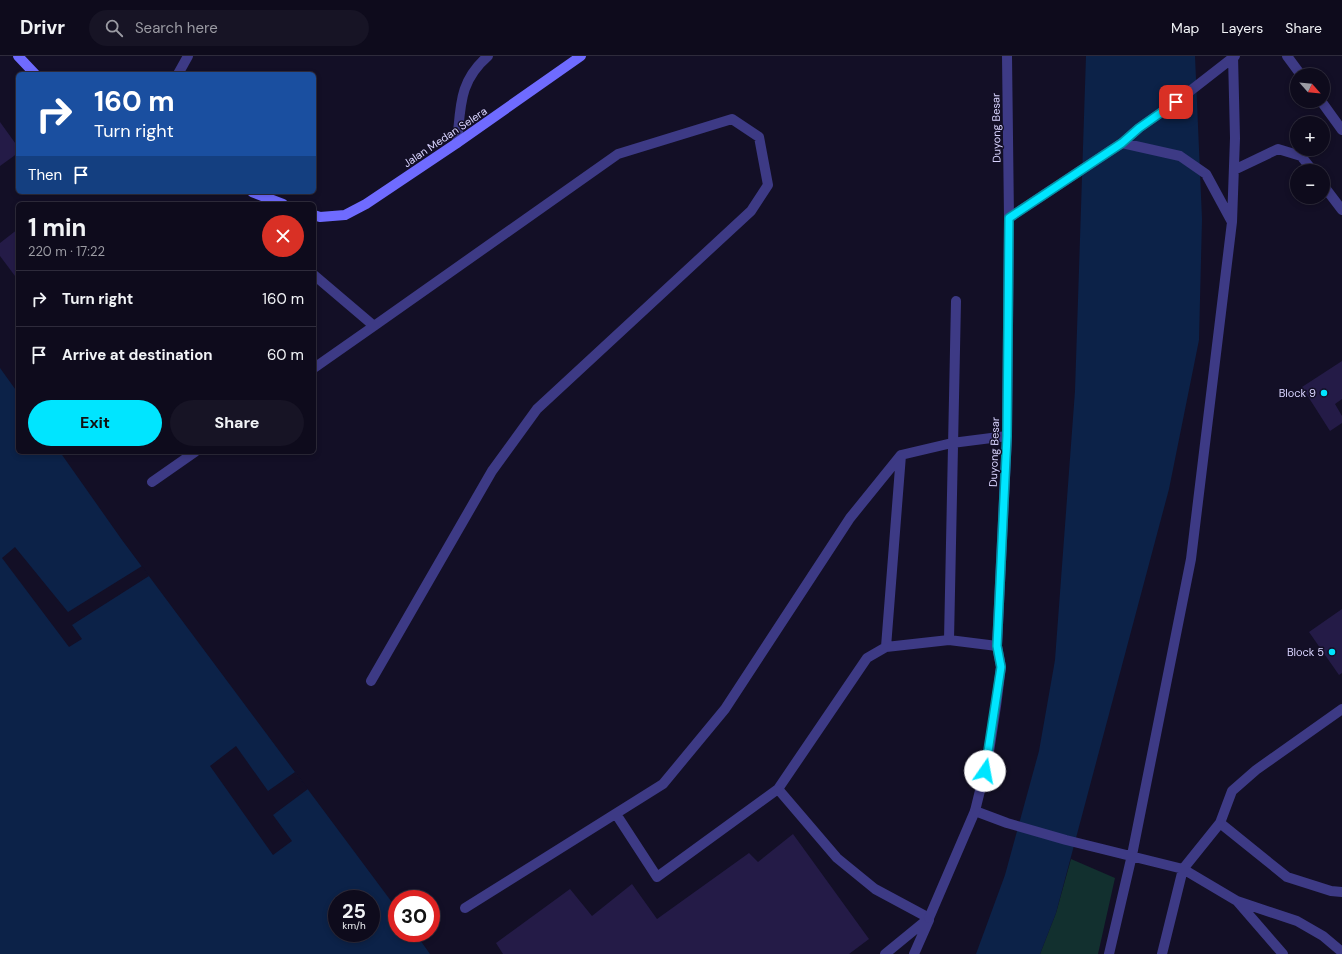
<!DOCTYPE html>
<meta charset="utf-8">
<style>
body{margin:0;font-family:"DM Sans",sans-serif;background:#171425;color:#f1f3f6;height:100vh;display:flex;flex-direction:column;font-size:15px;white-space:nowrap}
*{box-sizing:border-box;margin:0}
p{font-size:13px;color:#9b9ba3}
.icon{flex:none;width:22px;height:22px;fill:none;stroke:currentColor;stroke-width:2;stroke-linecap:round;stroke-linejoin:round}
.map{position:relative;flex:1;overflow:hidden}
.drawer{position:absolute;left:16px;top:146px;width:300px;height:252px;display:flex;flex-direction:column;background:#0e0b1c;border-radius:6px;box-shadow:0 2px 6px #0003,0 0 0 1px #2e2b3b}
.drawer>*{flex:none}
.hud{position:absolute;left:16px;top:16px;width:300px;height:122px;border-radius:6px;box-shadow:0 2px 6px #0003,0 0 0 1px #2e2b3b;background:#1a4fa0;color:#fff;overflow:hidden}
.needle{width:26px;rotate:117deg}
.controls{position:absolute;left:1290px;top:12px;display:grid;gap:8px}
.controls a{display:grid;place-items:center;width:40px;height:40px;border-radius:50%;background:#0e0b1c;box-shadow:0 2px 6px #0003,0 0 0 1px #2e2b3b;font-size:20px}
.speed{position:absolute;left:328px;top:834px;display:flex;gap:8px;font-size:20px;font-weight:700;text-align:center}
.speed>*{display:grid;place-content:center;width:52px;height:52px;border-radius:50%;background:#0e0b1c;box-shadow:0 2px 6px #0003,0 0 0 1px #2e2b3b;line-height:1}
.speed small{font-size:10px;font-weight:400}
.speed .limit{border:6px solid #d22;background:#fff;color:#111}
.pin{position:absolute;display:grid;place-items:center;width:34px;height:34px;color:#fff;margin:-17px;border-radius:8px;box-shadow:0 2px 6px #0006}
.me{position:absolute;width:44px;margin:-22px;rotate:12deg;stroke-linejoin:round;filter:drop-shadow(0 0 3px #0008)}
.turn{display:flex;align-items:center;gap:14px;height:84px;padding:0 12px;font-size:18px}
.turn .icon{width:52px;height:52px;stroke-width:2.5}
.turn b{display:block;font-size:28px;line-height:34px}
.then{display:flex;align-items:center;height:38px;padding:0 12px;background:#0003;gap:8px;font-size:15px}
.round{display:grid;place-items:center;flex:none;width:42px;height:42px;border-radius:21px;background:#171425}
.headline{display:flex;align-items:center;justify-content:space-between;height:68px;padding:0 12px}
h1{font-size:24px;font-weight:700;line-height:30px}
.cta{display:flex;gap:8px;margin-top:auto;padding:8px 12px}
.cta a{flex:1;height:46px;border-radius:24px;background:#00e5ff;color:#111;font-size:16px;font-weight:700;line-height:46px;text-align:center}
.cta a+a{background:#171425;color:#f1f3f6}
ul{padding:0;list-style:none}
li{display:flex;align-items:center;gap:12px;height:56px;padding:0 12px;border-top:1px solid #2e2b3b}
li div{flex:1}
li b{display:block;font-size:15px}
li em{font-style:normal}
header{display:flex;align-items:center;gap:24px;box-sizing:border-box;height:56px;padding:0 20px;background:#0e0b1c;border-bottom:1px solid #2e2b3b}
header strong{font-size:19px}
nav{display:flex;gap:22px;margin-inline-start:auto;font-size:14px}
.search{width:280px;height:36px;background:#171425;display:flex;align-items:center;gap:10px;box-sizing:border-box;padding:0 14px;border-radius:22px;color:#9b9ba3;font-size:15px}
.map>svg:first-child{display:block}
.green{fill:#12302f}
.water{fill:#0c2248;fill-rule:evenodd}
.pier{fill:#130f26}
.building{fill:#241b47}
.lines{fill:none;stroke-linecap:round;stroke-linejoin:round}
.lane{stroke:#3d3a85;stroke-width:10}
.street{stroke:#3d3a85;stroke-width:10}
.secondary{stroke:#6f6bff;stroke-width:10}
.route-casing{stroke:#0095a6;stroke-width:10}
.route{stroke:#00e5ff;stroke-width:7}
.poi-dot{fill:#00e5ff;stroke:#130f26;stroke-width:1.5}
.labels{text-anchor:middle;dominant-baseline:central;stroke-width:3;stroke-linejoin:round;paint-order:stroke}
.street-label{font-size:11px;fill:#d9d4ff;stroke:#130f26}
.poi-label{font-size:11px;fill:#d9d4ff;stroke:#130f26;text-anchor:end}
</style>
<header>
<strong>Drivr</strong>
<div class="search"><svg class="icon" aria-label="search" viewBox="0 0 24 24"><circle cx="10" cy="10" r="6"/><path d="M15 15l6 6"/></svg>Search here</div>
<nav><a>Map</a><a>Layers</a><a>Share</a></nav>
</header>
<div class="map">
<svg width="1342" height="898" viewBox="0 0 1342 898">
<rect width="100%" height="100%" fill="#130f26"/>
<path class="green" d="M1071,803L1115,822L1098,898H1040L1056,857Z"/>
<path class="water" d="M1086,0H1195L1202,163L1199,284L1169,433L1056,857L1040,898H976L1005,819L1039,695L1055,604L1075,335Z
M0,312L18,337V396H60L122,484L397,853V877H415L430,898H0ZM337,843H371V877H337Z"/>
<path class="pier" d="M15,491L68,556L142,510L149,520L72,569L82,583L69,591L2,502Z
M236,690L268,735L295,716L308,733L273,759L292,785L273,799L210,710Z"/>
<path class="building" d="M0,66L18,91V97L0,110Z
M18,173V224L0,200V187Z
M1342,305V343L1335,348L1342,360V367L1330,375L1302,331Z
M1342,553V617L1339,619L1309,576Z
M793,778L869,883L849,898H503L496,887L570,833L592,860L632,828L657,863L749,797L758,806Z"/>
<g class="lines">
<path class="lane" d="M1287,0L1301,19
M178,18L188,0
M1321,45L1342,74
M1122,87L1180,100L1206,118L1232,166
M1234,114L1278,93L1301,100L1313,115
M1323,129L1342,154
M1009,162L1122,87L1139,72L1176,46L1235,0
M314,219L374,270L314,312
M152,426L195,396
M949,584L956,245
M886,591L901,399
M371,625L492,415L537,353L751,155L768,129L759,81L732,63L618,98L374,270
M778,733L837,802L875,833L929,862
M975,755L1007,767L1066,784L1183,813L1237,845L1297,865L1323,880L1342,896
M616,758L657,821L778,733L867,602L886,591L949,584L997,590
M1220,767L1287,821L1331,835L1342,836
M1237,845L1283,898
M465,852L663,728L725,653L850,462L901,399L952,387L1007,380
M885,898L929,862
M914,898L929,864
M1109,898L1132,799L1191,503L1232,166L1235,82L1233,0
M1162,898L1183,813L1220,767L1232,735L1256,714L1342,653"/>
<path class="street" d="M457,87C461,51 458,26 488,0
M929,862L975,755L988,702L996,650L1001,611L997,590L1007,380L1009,162L1007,0"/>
<path class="secondary" d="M18,0L35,18
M252,136L283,148
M314,159L320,161L345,159L366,148L457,87L581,0"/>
</g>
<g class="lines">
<g class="route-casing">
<path id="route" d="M985,715L1001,611L997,590L1007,380L1009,162L1122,87L1139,72L1176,46"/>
</g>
<use href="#route" class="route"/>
</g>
<g class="poi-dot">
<circle cx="1324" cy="337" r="4"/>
<circle cx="1332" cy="596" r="4"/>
</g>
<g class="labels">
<g class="street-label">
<text transform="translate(996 72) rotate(-91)">Duyong Besar</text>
<text transform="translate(445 81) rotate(-34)">Jalan Medan Selera</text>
<text transform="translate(994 396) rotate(-88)">Duyong Besar</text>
</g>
<g class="poi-label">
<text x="1316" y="337">Block 9</text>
<text x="1324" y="596">Block 5</text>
</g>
</g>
</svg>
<div class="controls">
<a><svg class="needle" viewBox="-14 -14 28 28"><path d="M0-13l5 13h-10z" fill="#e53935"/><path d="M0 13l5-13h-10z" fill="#9b9ba3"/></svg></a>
<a>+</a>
<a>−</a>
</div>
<div class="speed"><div>25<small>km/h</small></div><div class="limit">30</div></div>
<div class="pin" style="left:1176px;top:46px;background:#d93025"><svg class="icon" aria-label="arrive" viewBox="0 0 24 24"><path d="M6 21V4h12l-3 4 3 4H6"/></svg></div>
<svg class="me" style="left:985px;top:715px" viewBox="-20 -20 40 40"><circle r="19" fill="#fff"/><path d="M0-13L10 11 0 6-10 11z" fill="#00e5ff"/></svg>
<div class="hud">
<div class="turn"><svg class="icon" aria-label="right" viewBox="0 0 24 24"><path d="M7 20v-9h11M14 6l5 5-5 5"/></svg><div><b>160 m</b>Turn right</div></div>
<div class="then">Then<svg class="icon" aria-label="arrive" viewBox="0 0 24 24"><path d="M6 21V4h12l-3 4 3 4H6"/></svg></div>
</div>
<section class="drawer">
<div class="headline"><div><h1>1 min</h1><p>220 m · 17:22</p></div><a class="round" style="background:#d93025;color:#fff"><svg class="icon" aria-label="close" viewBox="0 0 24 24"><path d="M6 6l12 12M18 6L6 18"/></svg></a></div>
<ul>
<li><svg class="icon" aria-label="right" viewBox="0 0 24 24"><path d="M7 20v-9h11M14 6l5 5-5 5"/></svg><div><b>Turn right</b></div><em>160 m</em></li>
<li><svg class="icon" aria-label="arrive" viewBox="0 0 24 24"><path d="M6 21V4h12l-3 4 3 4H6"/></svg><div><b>Arrive at destination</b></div><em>60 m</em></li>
</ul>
<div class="cta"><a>Exit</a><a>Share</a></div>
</section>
</div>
